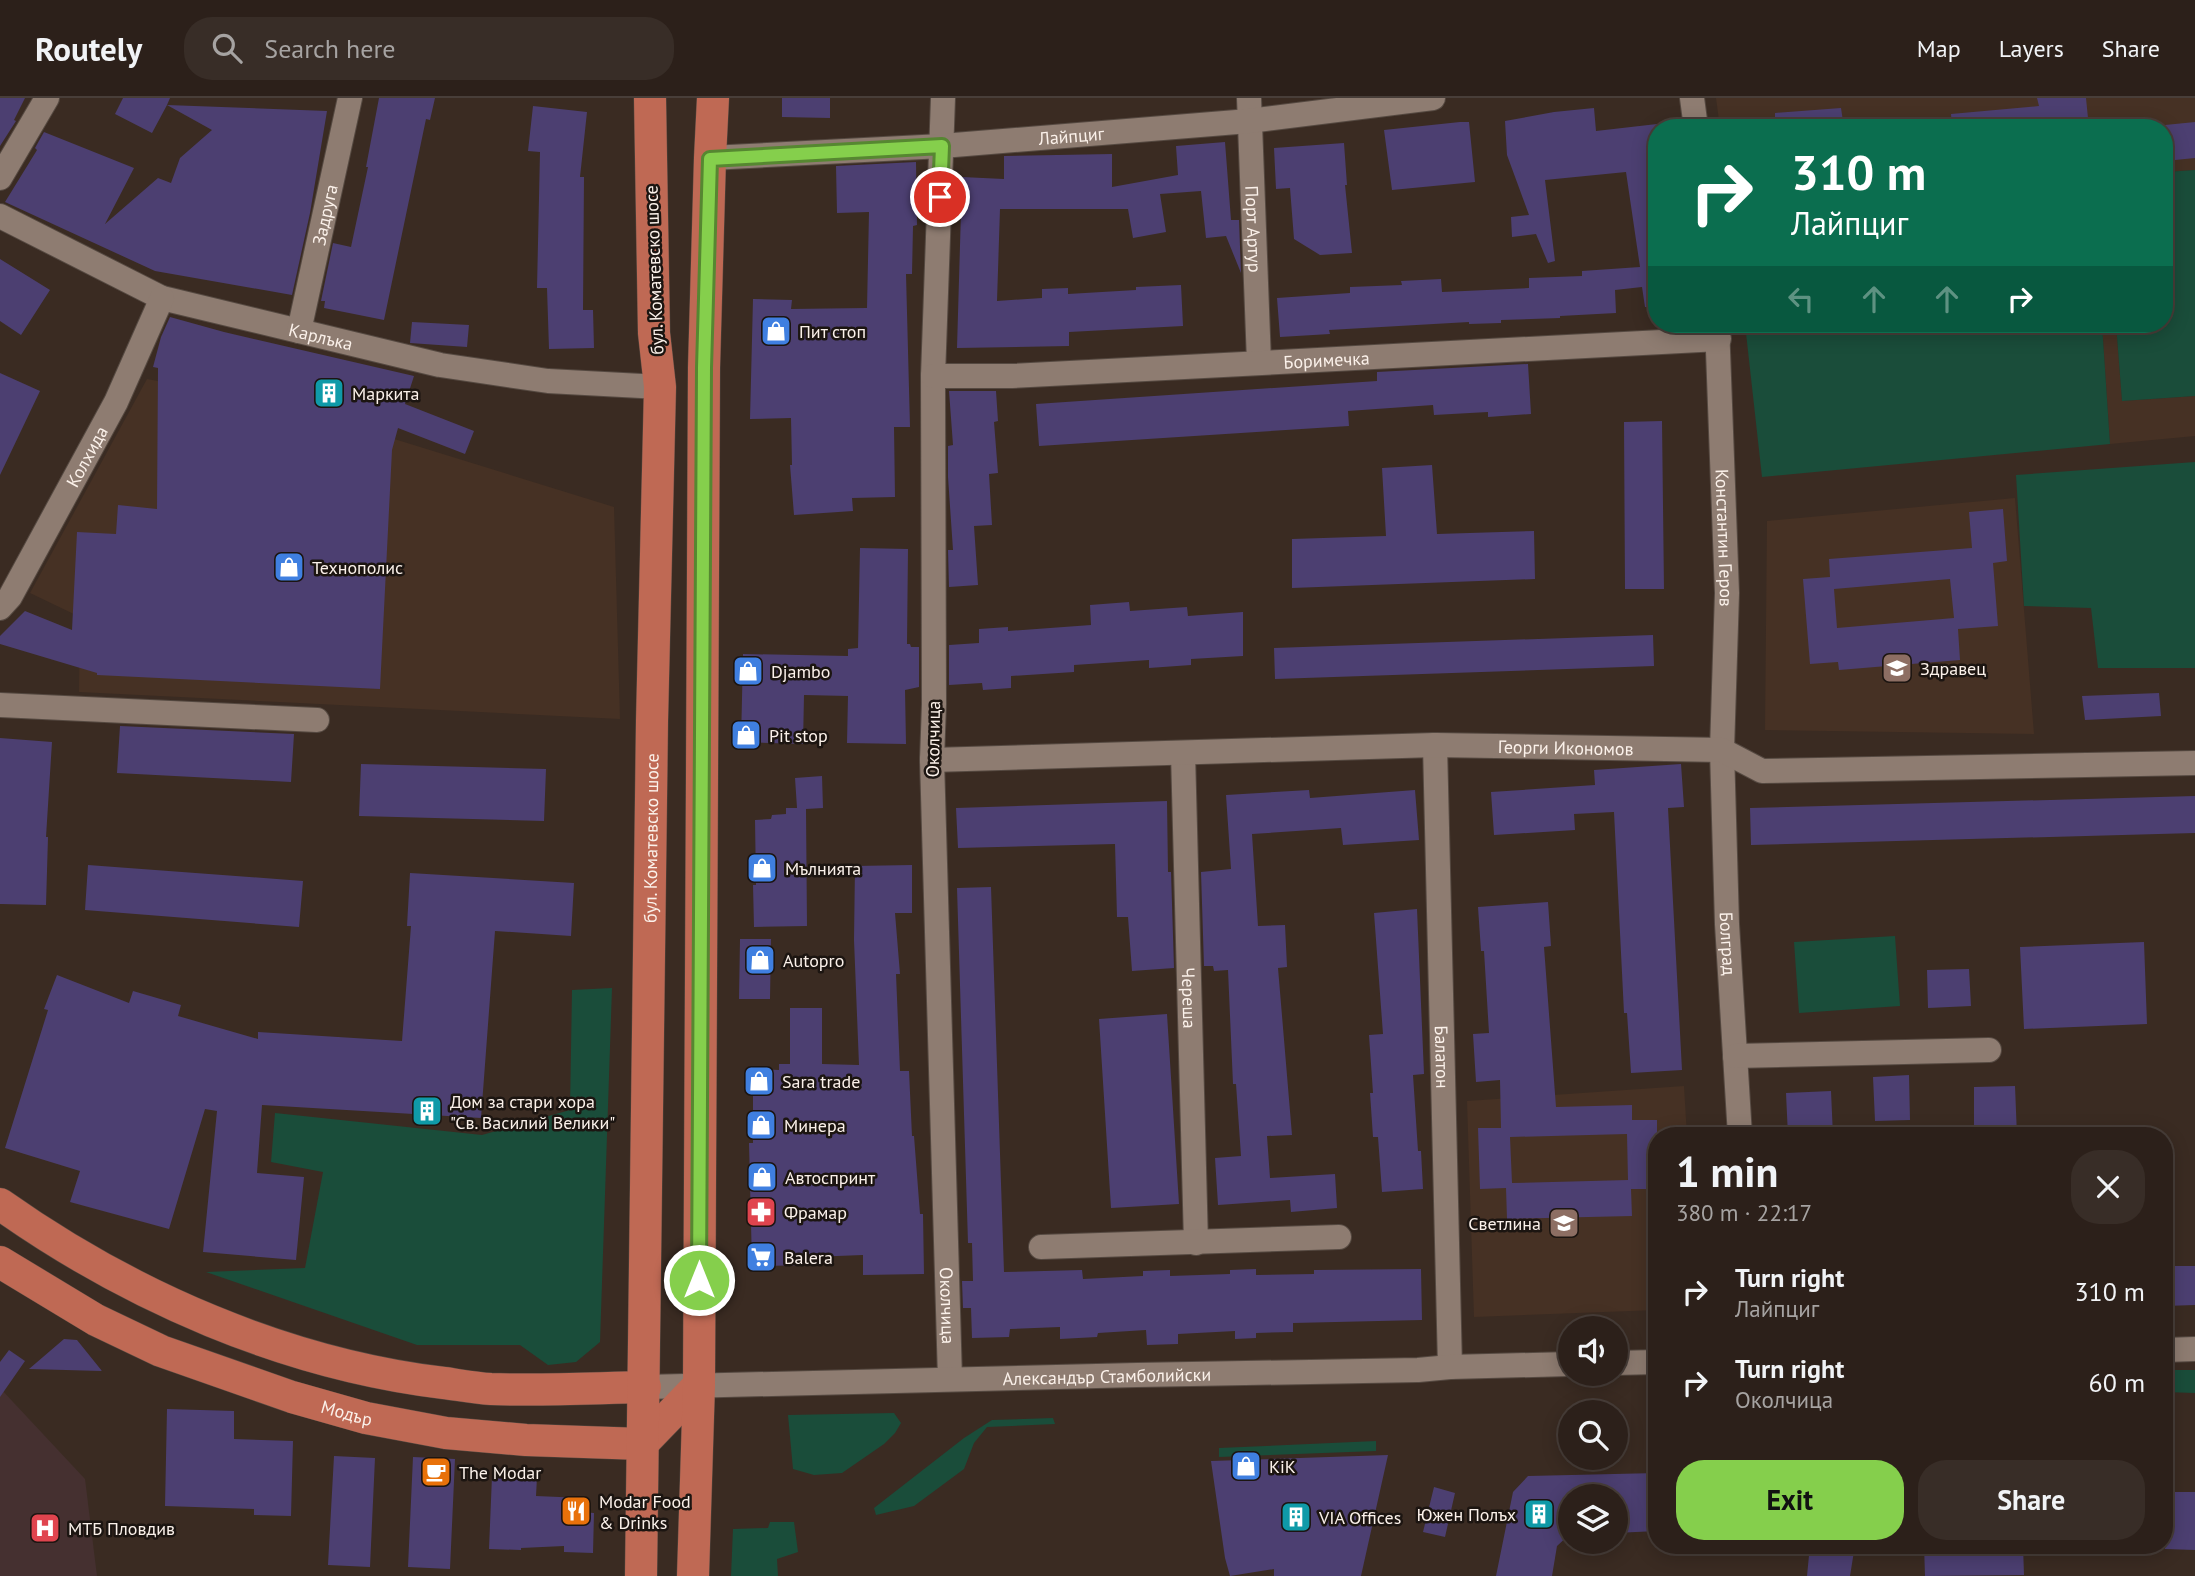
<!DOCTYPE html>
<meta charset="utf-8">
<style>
body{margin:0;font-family:"PT Sans",sans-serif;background:#382d27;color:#f1f3f6;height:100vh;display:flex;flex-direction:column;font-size:26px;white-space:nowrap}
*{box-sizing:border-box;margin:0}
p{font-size:23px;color:#a6a3a2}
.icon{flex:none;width:38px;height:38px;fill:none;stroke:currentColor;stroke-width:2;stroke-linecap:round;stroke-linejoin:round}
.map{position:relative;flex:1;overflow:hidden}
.details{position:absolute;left:1648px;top:1029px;width:525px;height:427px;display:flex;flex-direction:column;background:#2c201a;border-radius:28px;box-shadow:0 4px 18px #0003,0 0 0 2px #483e39}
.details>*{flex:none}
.guide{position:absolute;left:1648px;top:21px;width:525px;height:214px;border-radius:28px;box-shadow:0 4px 18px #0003,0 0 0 2px #483e39;background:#0b6e4f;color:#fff;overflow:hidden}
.buttons{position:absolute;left:1558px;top:1218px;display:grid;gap:14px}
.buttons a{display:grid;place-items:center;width:70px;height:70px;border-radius:50%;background:#2c201a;box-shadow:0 4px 18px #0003,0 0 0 2px #483e39;font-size:35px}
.pin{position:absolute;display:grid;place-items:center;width:60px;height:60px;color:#fff;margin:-30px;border:4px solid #fff;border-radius:50%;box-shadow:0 2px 7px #0007}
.me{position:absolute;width:77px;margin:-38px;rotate:0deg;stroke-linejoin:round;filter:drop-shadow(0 0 5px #0008)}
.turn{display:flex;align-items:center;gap:24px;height:147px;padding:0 28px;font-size:32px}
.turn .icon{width:91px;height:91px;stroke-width:2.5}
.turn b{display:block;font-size:49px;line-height:60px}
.lanes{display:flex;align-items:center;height:66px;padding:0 28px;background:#0003;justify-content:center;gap:35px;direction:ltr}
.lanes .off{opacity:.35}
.round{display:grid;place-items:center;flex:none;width:74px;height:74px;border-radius:28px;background:#382d27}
.headline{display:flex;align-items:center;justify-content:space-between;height:119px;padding:0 28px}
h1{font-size:42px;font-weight:700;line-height:52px}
.action{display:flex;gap:14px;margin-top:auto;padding:14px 28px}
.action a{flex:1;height:80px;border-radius:28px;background:#85cf4c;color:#111;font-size:28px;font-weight:700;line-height:80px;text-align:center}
.action a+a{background:#382d27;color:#f1f3f6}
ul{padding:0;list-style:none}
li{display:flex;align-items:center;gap:21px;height:91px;padding:0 28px}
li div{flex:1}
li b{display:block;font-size:26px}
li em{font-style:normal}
header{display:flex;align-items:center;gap:42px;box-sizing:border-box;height:98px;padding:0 35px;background:#2c201a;border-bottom:2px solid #483e39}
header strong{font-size:33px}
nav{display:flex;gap:38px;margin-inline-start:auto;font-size:24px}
.search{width:490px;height:63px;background:#382d27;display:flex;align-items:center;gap:18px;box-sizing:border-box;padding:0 24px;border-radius:28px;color:#a6a3a2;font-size:26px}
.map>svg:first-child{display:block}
.built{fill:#463124}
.medical{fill:#453030}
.green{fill:#1a4d3a}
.building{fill:#4c3f71;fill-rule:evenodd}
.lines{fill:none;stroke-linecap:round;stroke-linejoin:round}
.minor-casing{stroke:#554941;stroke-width:26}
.major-casing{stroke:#554941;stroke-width:33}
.minor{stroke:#8e7c71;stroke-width:24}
.major{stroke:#bf6954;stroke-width:32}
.route-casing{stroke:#568731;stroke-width:18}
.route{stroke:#85cf4c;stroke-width:12}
.labels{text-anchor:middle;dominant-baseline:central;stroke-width:5;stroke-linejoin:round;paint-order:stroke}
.street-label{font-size:18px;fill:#fbf1ea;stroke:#1c1511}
.poi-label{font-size:18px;fill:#fbf1ea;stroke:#1c1511;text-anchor:start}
</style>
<header>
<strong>Routely</strong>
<div class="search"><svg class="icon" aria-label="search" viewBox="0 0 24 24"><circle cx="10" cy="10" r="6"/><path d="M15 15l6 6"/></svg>Search here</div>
<nav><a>Map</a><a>Layers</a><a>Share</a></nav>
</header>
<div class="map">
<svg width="2195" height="1478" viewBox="0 0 2195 1478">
<rect width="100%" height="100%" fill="#3a2b22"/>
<path class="built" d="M1716,0H2195V72L2165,74V30H1720Z
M2102,226H2116L2122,303L2195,298V338L2110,346Z
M147,281L281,306L614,409L620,621L79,594L80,519L30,495Z
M2015,400L2034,636L1765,632L1767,423Z
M1684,988L1687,1038H1657V1212L1474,1219L1467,1003Z"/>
<path class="medical" d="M0,1290L85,1381L97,1478H0Z"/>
<path class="green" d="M2195,72V298L2122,303L2116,226H2165V74Z
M1745,226H2102L2110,346L1762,379Z
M2195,364V570H2098L2091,510L2024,508L2016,377Z
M1895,838L1900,908L1799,915L1794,844Z
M612,890L600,1244L576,1264L548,1267L520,1247H417L206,1174L305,1170L323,1074L271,1064L275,1015L482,1037L570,1012L572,892Z
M2195,1272V1295L2165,1294V1272Z
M894,1315L901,1325L895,1335L884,1346L842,1375L814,1377L793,1371L788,1317Z
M1053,1320L1055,1326L987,1329L974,1345L964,1371L914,1408L876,1417L874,1410L964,1340L992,1322Z
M1376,1343V1353L1219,1359V1350Z
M770,1424H794L798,1454L777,1461L778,1478H731L733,1431L768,1430Z"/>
<path class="building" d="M0,0H25L14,22L16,23L0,48Z
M123,0H170L167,7L327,13L310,115L292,197L155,173L5,104L37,52L35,50L44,34L134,70L105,126L158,80L171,85L180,60L212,32L167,7L152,35L115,16Z
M379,0H435L430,22L426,21L384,222L324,210L325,203H321L333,145L351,149L368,69H366Z
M782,0H830V20L782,19Z
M2037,0H2086L2089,30H1952L1951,16L2039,8Z
M533,8L587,14L580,79H584L583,212H593L594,250L549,251L547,190H537L540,54L528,53Z
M1594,10L1596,33L1657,26V209H1645L1642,189L1615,192L1616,215L1560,218V220L1501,222V225L1469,226V224L1329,232L1330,236L1280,239L1277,200L1350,195V189L1402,187L1401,183L1441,181L1442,194L1529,190V180L1582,178V173L1640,169L1626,74L1545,82L1555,163L1548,165L1536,136L1512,139L1511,119L1529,117L1507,57L1505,23L1554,14Z
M1841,10L1844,30H1775V15Z
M1460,24H1469L1475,84L1392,92L1384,32Z
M2195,24V60L2165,63V27Z
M1225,44L1231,122H1239L1241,175L1226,138L1206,140L1201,93L1160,96L1166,134L1133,140L1128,111H1000L997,203L1042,200V191L1068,190V196L1136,192V189L1181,187L1183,228L1069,234V248L957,250L962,79L1004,81V58L1112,56V89L1178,77L1176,48Z
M1344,45L1347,87H1345L1352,155L1320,157L1294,141L1290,90L1276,91L1274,50Z
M916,64L917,127L913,128L912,176H906L910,329H894L895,399L852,400L853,413L794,417L790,367H792L791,320L750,321L753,201L792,202L791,211L867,210L869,114L837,115L836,68Z
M0,161L50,192L21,237L0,223Z
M170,219L224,234L414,278L405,306L474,333L465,356L398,330L392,352L380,591L97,577V575L0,546V538L25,513L72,532L77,434L116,436L118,407L157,411L158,270L153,269L161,239Z
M412,224L469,227L467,249L410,245Z
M1528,266L1531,316L1488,319V314L1434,317L1433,307L1348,313L1349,328L1039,348L1036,306L1377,283V274Z
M0,275L40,293L0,377Z
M949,293H996L998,323L994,324L998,375L989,376L992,427L974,428L978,487L949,489L948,452H953L948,379V348L953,347Z
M1662,323L1664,491H1625L1624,324Z
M1432,367L1437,436L1534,433L1535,481L1292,490V441L1386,438L1382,370Z
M2003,411L2007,463L1993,465L1998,528L1958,531L1960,562L1839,572L1838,564L1810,566L1803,481L1830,479L1829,461L1972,450L1969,414ZM1950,481L1954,520L1837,530L1834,491Z
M860,450L908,451L907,546H910L911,549H919V589L905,592L906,646L847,645L848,598L804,597L803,646L741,644L743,556L848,558V551L858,550Z
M1129,504L1130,513L1187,509L1188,518L1243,514V558L1191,561V567L1149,570V562L1074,567V574L1011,578V590L983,592L982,585L949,587V547L979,545V531L1008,529V533L1091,527L1090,507Z
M1653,537L1654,568L1275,581L1274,550Z
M2159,595L2161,618L2085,622L2082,598Z
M120,628L294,636L291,684L117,675Z
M0,640L52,644L46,739H48L46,807L0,806Z
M361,666L546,671L544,723L359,718Z
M1681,666L1684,709L1668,710L1682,972L1631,975L1627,915H1624L1614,714L1574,716L1575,732L1494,737L1491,694L1595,687L1594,672Z
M822,678L823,710L806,711L807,828L754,829L753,787H756L755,722L771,721L772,717L786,716V710H797L795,680Z
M1309,692L1310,700L1415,692L1419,742L1343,747L1341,730L1252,736L1258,828L1285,827L1287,869L1278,870L1292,1037L1267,1038L1270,1080L1335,1076L1337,1110L1291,1114L1290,1102L1218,1107L1215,1060L1241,1058L1236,986H1233L1228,872L1214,873L1213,868H1204L1201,774L1231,771L1226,697Z
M2195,698V735L1751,747L1750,710Z
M1167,703L1168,774H1171L1174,870L1132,873L1128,819H1117L1115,746L958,750L956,710Z
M88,767L303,783L299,829L85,812Z
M912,767V815H895L900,876H896L900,973H909L912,1038H914L920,1116H923L924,1176L863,1177V1157L811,1159V1167L763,1168L752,1166L749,1045H753V971L779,972V966H790V910H822V966L859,967L854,842L855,768Z
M410,775L574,785L571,838L495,833L481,1020L262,1007L257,1075L304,1079L296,1162L203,1154L217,1013L205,1011L169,1131L70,1104L80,1073L5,1050L48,912L44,911L57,877L129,905L133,893L181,907L178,918L258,941V934L402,943L411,828H407Z
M991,789L1004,1174L1082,1172L1083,1181L1143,1178V1173L1170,1172V1178L1230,1176V1172L1256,1171V1177L1314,1176V1172L1421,1171L1422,1222L1293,1225V1234L1256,1235V1240L1235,1241V1233L1178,1236V1246L1147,1247L1146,1232L1098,1235L1097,1239L1060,1241V1229L1010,1231L1009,1239L972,1240L971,1210H963L962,1183H973L972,1145H968L957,790Z
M1548,804L1551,848L1544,849L1556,1009L1632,1007V1022H1657V1091H1631L1632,1118L1507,1121L1506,1090L1480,1091L1478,1030H1501L1500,982L1476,984L1473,936L1489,935L1484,853H1481L1478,809ZM1627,1036L1628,1082L1512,1085L1510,1039Z
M1417,811L1424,976L1413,977L1418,1053H1421L1423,1091L1382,1094L1378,1039H1373L1370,995H1373L1369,937L1383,936L1374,815Z
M740,841H771L770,901H739Z
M2144,844L2147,926L2024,931L2020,849Z
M1969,871L1971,908L1928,910L1927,872Z
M1167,916L1179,1106L1111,1110L1099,921Z
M1909,977L1910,1022L1875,1023L1873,979Z
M2015,988L2017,1038H1974V989Z
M1831,993L1833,1038H1788L1786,995Z
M2165,1168H2195V1207L2165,1208Z
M64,1241L77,1242L102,1273L29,1271Z
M9,1252L25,1263L0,1299V1264Z
M167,1311L234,1313V1341L293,1343L291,1418L254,1417V1411L165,1408Z
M1388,1357L1361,1478H1274V1471L1230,1478L1225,1460L1211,1363Z
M334,1358L375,1360L370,1469L328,1467Z
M413,1359L455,1361L450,1471L408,1469Z
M1657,1375V1433L1615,1435V1398H1570V1436L1557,1448L1552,1478H1496L1513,1394L1528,1378Z
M492,1378L537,1379L536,1398L583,1400L582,1414L594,1415L593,1455L564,1454V1448L521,1450V1452L489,1451Z
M1434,1389L1455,1395L1445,1439L1423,1434Z
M2165,1394H2195V1452L2165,1451Z
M1810,1447H1855L1850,1478H1807Z
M1924,1447H2023L2024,1477L1925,1478Z"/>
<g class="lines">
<g class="minor-casing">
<g id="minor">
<path id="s1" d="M943,0L933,278L934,606L932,662L950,1281"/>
<path id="s2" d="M1249,0L1259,264"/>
<path d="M1692,0L1696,30"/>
<path id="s3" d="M710,60L942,48L1249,23L1433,0"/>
<path d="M0,80L47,0"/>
<path id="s4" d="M0,118L162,200L440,267L548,283L660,289"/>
<path id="s5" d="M1717,226L1727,495L1722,652L1727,826L1740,1038"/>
<path id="s6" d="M299,233L350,0"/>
<path id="s7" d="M933,278H1012L1719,241"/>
<path id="s8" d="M0,510L10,499L116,304L162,200"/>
<path d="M0,607L317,622"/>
<path id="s9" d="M1435,647L1450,1269"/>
<path id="s10" d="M1183,655L1196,1145"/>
<path id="s11" d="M932,662L1435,647L1722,652L1762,673L2195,665"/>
<path d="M1735,958L1989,952"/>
<path d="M1041,1149L1339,1139"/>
<path d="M2165,1252L2195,1251"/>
<path d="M1615,1265L1657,1264"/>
<path id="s12" d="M645,1289L1137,1277L1418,1272L1450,1269L1570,1266"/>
</g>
</g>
<g class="major-casing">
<g id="major">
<path d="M0,1106C130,1198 285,1266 444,1285C459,1287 475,1290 491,1291C542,1293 594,1290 645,1289"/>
<path id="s13" d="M0,1164L96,1222L161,1253L292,1299L366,1320L446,1335L526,1342L642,1346L699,1287"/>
<path id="s14" d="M641,1478L652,623L660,289L654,235L650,0"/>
<path d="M693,1478L699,1287L704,270L710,60L713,0"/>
</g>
</g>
<use href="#minor" class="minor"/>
<use href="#major" class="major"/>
</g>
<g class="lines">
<g class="route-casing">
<path id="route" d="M699,1182L704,270L710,61L942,48L940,99"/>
</g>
<use href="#route" class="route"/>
</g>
<defs>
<g id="shop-square" transform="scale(1.575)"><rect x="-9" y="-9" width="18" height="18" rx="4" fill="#3f7fe0" stroke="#1c1511"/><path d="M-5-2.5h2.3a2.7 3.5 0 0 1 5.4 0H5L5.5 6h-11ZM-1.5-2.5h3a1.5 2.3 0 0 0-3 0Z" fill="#fff"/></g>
<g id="building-square" transform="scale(1.575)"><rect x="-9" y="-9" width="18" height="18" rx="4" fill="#0f9aa8" stroke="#1c1511"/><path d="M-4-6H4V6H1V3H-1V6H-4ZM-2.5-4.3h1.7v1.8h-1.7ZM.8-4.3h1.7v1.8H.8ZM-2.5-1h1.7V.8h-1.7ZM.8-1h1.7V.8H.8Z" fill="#fff"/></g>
<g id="school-square" transform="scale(1.575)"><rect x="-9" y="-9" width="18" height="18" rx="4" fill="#8d6e63" stroke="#1c1511"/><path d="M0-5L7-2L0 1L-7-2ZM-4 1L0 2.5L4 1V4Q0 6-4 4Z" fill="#fff"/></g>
<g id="pharmacy-square" transform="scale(1.575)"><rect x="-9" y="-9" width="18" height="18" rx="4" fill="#e0444e" stroke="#1c1511"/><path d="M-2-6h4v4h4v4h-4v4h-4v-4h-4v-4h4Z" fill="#fff"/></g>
<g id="supermarket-square" transform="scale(1.575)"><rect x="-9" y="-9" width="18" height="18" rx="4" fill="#3f7fe0" stroke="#1c1511"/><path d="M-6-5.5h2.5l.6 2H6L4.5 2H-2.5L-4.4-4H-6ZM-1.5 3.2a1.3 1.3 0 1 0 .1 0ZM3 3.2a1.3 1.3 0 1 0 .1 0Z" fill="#fff"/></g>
<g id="cafe-square" transform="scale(1.575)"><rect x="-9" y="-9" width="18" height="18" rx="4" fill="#e8710a" stroke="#1c1511"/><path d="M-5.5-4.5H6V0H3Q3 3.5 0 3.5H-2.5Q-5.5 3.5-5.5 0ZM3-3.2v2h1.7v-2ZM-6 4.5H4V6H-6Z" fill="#fff"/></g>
<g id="restaurant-square" transform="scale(1.575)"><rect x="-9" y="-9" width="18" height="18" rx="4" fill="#e8710a" stroke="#1c1511"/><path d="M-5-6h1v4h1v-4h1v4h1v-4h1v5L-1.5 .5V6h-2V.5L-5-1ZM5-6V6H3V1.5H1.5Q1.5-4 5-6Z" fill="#fff"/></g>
<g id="hospital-square" transform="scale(1.575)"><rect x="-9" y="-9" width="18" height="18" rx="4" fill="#e0444e" stroke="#1c1511"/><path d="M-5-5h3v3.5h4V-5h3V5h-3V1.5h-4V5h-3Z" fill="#fff"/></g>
</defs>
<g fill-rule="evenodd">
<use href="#shop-square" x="776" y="233"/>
<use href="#building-square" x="329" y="295"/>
<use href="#shop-square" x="289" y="469"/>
<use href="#school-square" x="1897" y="570"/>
<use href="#shop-square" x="748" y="573"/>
<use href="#shop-square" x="746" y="637"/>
<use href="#shop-square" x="762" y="770"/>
<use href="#shop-square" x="760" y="862"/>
<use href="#shop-square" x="759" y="983"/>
<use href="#building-square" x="427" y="1013"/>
<use href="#shop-square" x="761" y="1027"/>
<use href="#shop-square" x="762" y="1079"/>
<use href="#pharmacy-square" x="761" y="1114"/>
<use href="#school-square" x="1564" y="1125"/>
<use href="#supermarket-square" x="761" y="1159"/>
<use href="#shop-square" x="1246" y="1368"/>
<use href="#cafe-square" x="436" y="1374"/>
<use href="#restaurant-square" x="576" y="1413"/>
<use href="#building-square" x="1539" y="1416"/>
<use href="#building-square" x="1296" y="1419"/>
<use href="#hospital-square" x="45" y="1430"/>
</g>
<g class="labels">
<g class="street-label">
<text stroke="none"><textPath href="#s3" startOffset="362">Лайпциг</textPath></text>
<text stroke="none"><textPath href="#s6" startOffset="119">Задруга</textPath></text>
<text stroke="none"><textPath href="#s2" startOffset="131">Порт Артур</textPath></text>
<text transform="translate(654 172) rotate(-92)">бул. Коматевско шосе</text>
<text stroke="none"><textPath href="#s4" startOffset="345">Карлъка</textPath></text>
<text stroke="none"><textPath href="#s7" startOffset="394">Боримечка</textPath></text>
<text stroke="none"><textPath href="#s8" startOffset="175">Колхида</textPath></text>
<text stroke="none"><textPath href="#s5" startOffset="214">Константин Геров</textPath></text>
<text transform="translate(933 641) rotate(-89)">Околчица</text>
<text stroke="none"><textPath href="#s11" startOffset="634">Георги Икономов</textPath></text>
<text stroke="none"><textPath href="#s14" startOffset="738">бул. Коматевско шосе</textPath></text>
<text stroke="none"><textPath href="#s5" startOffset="620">Болград</textPath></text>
<text stroke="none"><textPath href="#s10" startOffset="245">Череша</textPath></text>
<text stroke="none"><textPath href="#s9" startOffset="312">Балатон</textPath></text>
<text stroke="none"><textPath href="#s1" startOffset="1208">Околчица</textPath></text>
<text stroke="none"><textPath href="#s12" startOffset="462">Александър Стамболийски</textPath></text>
<text stroke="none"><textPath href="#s13" startOffset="380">Модър</textPath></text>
</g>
<g class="poi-label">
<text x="799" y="233">Пит стоп</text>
<text x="352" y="295">Маркита</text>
<text x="312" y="469">Технополис</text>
<text x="1920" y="570">Здравец</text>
<text x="771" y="573">Djambo</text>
<text x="769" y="637">Pit stop</text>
<text x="785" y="770">Мълнията</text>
<text x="783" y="862">Autopro</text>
<text x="782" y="983">Sara trade</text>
<text x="450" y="1003">Дом за стари хора<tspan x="450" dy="21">"Св. Василий Велики"</tspan></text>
<text x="784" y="1027">Минера</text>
<text x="785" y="1079">Автоспринт</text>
<text x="784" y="1114">Фрамар</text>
<text x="1541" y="1125" text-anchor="end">Светлина</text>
<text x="784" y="1159">Balera</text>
<text x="1269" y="1368">KiK</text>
<text x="459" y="1374">The Modar</text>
<text x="599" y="1403">Modar Food<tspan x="599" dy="21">&amp; Drinks</tspan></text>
<text x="1516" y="1416" text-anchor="end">Южен Полъх</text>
<text x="1319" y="1419">VIA Offices</text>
<text x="68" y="1430">МТБ Пловдив</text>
</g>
</g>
</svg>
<div class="buttons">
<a><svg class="icon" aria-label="sound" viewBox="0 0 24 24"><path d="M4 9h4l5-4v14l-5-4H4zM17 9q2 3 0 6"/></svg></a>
<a><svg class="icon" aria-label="search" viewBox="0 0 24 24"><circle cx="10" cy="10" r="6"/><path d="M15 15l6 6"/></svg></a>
<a><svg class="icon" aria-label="layers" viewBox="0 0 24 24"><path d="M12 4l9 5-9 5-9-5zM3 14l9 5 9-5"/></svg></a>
</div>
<div class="pin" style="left:940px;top:99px;background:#d93025"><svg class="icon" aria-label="arrive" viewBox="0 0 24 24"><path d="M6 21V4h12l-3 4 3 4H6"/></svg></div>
<svg class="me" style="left:699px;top:1182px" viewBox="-20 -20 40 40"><circle r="17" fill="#85cf4c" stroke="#fff" stroke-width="3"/><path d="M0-11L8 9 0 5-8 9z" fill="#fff"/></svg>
<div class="guide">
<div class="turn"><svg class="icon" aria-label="right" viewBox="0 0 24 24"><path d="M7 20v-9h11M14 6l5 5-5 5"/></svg><div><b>310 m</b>Лайпциг</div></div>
<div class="lanes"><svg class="icon off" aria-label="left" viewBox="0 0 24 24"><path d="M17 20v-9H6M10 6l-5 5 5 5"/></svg><svg class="icon off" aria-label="ahead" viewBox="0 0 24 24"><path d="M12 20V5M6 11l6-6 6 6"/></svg><svg class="icon off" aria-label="ahead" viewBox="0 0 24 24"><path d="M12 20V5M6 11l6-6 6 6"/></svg><svg class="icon" aria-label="right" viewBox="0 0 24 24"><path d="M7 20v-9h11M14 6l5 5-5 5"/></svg></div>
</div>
<section class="details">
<div class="headline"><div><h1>1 min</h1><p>380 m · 22:17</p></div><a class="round"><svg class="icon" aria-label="close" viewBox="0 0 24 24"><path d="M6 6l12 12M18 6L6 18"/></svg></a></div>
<ul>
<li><svg class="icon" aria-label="right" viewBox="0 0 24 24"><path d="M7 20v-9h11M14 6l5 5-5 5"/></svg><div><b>Turn right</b><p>Лайпциг</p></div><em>310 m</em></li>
<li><svg class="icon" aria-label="right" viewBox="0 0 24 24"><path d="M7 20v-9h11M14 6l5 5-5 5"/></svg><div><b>Turn right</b><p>Околчица</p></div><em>60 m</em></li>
</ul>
<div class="action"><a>Exit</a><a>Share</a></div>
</section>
</div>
